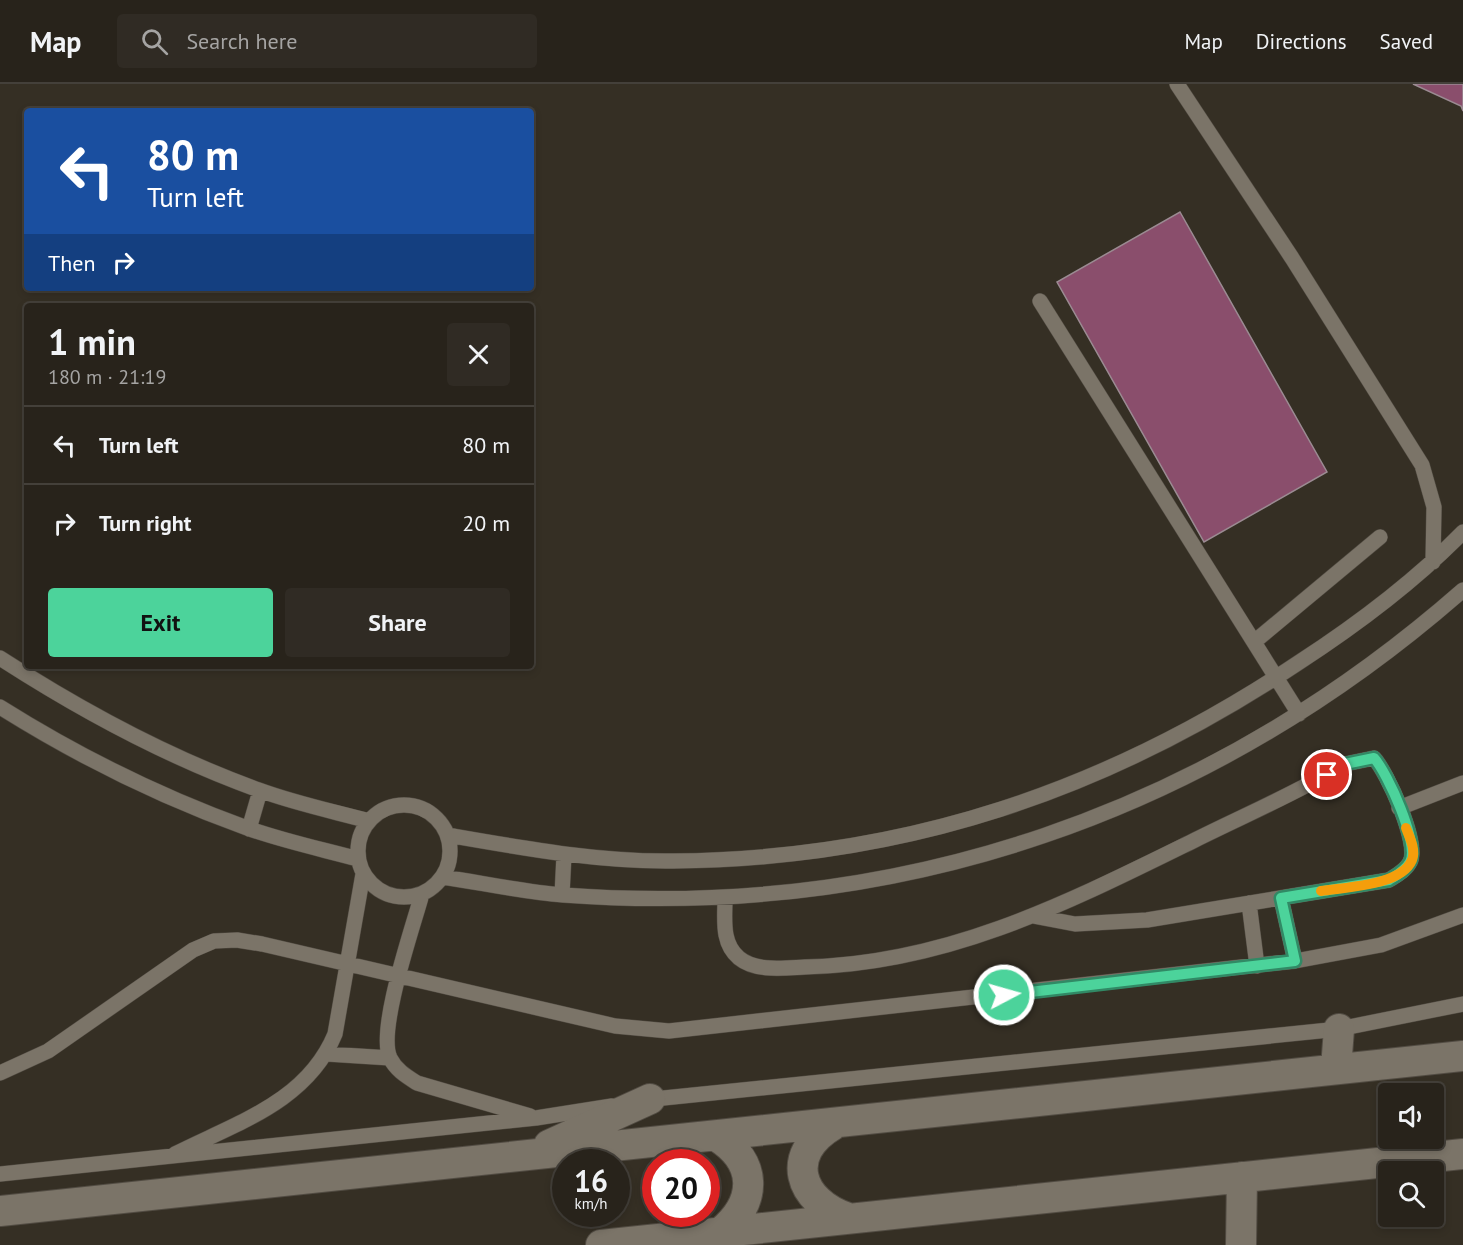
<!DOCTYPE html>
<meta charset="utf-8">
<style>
body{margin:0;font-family:"PT Sans",sans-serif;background:#302b24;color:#f1f3f6;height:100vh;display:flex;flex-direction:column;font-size:22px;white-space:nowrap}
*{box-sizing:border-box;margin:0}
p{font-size:20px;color:#a5a4a3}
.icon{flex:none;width:33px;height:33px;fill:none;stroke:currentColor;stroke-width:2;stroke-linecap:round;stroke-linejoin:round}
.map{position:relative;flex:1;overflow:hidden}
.drawer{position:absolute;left:24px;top:219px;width:510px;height:366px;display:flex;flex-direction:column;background:#28231b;border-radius:6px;box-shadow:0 3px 9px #0003,0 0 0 2px #44403a}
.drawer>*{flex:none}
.hud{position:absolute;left:24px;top:24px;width:510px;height:183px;border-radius:6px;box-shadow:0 3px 9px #0003,0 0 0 2px #44403a;background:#1a4fa0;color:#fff;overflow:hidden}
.fabs{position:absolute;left:1378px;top:999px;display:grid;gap:12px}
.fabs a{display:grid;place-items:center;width:66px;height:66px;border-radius:6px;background:#28231b;box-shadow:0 3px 9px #0003,0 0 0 2px #44403a;font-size:30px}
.speed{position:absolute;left:552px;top:1065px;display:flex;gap:12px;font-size:30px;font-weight:700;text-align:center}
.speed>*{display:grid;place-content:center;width:78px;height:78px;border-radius:50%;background:#28231b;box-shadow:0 3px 9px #0003,0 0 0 2px #44403a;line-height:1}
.speed small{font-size:15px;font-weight:400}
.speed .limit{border:9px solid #d22;background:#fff;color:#111}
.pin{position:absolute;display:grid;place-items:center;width:51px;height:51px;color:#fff;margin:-26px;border:3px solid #fff;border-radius:50%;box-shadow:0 2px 6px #0007}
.me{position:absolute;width:66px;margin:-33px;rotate:84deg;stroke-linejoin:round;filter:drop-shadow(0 0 4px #0008)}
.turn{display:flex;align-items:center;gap:21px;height:126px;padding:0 24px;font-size:27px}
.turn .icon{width:78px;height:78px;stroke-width:2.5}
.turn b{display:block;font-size:42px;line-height:51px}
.then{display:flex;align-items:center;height:57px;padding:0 24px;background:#0003;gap:12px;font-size:22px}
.round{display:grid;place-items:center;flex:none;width:63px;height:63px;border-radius:6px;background:#302b24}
.overview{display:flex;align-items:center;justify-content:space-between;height:102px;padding:0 24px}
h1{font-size:36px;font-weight:800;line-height:45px}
.button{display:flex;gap:12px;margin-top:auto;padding:12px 24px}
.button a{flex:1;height:69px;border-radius:6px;background:#4cd39b;color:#111;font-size:24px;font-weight:800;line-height:69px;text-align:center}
.button a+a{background:#302b24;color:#f1f3f6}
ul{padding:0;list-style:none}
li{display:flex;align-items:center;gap:18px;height:78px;padding:0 24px;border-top:2px solid #44403a}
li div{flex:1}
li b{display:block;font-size:22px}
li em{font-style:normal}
header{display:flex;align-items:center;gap:36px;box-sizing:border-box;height:84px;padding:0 30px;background:#28231b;border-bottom:2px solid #44403a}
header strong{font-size:28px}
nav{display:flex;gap:33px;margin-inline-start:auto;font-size:21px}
.search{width:420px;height:54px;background:#302b24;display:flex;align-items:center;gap:15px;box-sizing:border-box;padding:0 21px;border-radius:6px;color:#a5a4a3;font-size:22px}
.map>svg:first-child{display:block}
.building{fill:#8a4e6c;stroke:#9b8b92;stroke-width:1.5}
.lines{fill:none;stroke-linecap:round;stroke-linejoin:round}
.lane-casing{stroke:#524c43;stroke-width:16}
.street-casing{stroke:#524c43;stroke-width:32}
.lane{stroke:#7b7468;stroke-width:15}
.street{stroke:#7b7468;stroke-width:30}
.route-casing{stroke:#318965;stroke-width:15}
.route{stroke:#4cd39b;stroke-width:10}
.slow{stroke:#f59e0b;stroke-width:10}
</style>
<header>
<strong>Map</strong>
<div class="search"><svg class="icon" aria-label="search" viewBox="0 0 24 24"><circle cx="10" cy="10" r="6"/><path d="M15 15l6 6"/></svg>Search here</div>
<nav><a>Map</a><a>Directions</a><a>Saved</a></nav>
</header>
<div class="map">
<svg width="1463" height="1161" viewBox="0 0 1463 1161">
<rect width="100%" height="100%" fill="#352f24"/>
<path class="building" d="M1413,0H1463V27L1461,22Z
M1180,128L1327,388L1204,458L1057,198Z"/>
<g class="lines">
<g class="lane-casing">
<path id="lane" d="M1177,0L1292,174L1422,381L1434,423L1433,478
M1040,217L1299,630
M1254,558L1380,453
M0,574C82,627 167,673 259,706C294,719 332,727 369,737
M0,623C78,672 161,713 247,744C283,757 321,765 358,775
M358 767a46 46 0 1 1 92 0a46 46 0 1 1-92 0Z
M1399,724L1463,699
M249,745L260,707
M447,751C522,764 597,778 673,777C905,775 1106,707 1298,579C1358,540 1413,499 1463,448
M443,793C483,799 523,808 563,811C900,836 1209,729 1463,506
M422,810C413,843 377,946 390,974C396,986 406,992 417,999L530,1032
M562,811L564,771
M1281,814L1295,877
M725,815C725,835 721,859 739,874C756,888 784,884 805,883C948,880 1069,818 1195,756C1245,731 1297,709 1345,680L1374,674C1387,688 1420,760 1410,778C1406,786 1397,791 1389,796L1147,836L1075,840L1033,832
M1249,819L1257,882
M327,970L390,974
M0,989L48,967L193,866L214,857L237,856L262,860L615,942L669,947L1295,877L1381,861L1463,831
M644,1016L1339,945L1463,920
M175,1070C236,1039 307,1018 335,950L363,790
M0,1090L536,1034L612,1022"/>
</g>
<g class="street-casing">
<path id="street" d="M1336,984L1339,945
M833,1041C784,1070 798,1117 848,1134
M716,1052C758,1078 758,1117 721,1148
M549,1061L650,1015
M0,1127L1463,972
M601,1161L1463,1070
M1241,1161L1242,1093"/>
</g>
<use href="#lane" class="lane"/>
<use href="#street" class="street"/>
</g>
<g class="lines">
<g class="route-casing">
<path id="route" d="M1004,911L1295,877L1281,814L1389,796C1397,791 1406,786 1410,778C1420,760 1387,688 1374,674L1345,680L1327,691"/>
</g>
<use href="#route" class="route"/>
<path class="slow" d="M1321,807C1345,803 1401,802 1412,776C1416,766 1410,754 1406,744"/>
</g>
</svg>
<div class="fabs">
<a><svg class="icon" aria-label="sound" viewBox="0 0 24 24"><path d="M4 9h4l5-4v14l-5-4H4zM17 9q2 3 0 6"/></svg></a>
<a><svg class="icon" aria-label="search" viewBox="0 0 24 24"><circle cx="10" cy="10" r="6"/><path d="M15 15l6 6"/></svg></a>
</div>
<div class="speed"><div>16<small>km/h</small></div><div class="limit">20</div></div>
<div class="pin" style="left:1327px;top:691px;background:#d93025"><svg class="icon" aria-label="arrive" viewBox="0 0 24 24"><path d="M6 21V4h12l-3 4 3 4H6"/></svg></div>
<svg class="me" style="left:1004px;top:911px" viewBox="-20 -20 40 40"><circle r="17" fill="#4cd39b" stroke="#fff" stroke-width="3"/><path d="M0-11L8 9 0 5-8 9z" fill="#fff"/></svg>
<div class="hud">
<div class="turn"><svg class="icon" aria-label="left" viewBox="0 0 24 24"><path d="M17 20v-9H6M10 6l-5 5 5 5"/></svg><div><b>80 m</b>Turn left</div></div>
<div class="then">Then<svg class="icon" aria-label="right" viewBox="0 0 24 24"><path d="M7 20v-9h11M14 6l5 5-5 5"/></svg></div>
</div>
<section class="drawer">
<div class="overview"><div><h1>1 min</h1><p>180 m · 21:19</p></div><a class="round"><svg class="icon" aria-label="close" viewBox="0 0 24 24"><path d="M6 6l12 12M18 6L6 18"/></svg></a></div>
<ul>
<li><svg class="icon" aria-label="left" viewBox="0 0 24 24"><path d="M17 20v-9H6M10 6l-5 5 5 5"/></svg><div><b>Turn left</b></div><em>80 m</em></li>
<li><svg class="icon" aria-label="right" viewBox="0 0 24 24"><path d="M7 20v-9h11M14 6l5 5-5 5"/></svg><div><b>Turn right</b></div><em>20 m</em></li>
</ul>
<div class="button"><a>Exit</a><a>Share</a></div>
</section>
</div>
